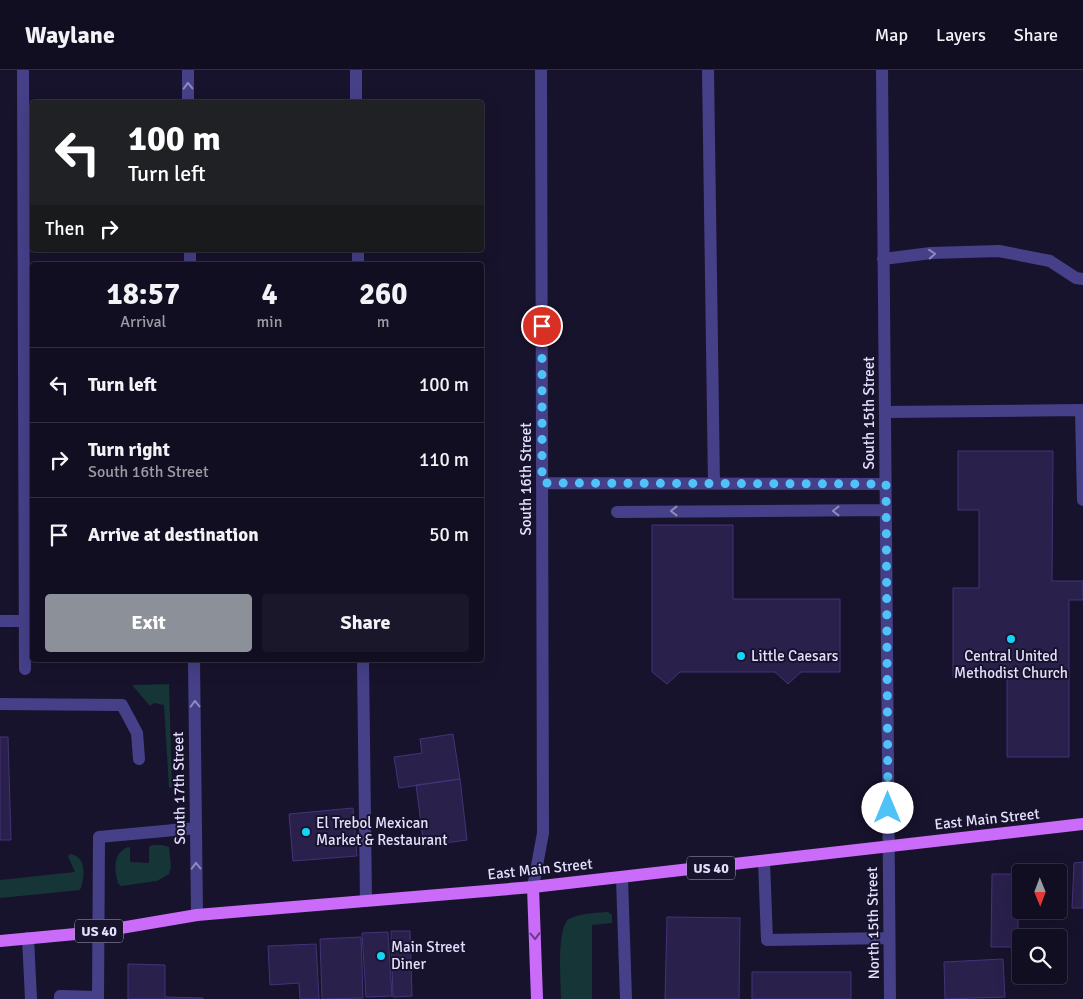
<!DOCTYPE html>
<style>
body{margin:0;font-family:Signika,sans-serif;background:#1b172a;color:#f1f3f6;height:100vh;display:flex;flex-direction:column;font-size:19px;white-space:nowrap}
*{box-sizing:border-box;margin:0}
p{font-size:16px;color:#9c9ca5}
.icon{flex:none;width:28px;height:28px;fill:none;stroke:currentColor;stroke-width:2;stroke-linecap:round;stroke-linejoin:round}
.map{position:relative;flex:1;overflow:hidden}
.panel{position:absolute;left:30px;top:192px;width:454px;height:400px;display:flex;flex-direction:column;background:#120e21;border-radius:5px;box-shadow:0 5px 20px #0002,0 0 0 1px #312e3f}
.panel>*{flex:none}
.guide{position:absolute;left:30px;top:30px;width:454px;height:152px;border-radius:5px;box-shadow:0 5px 20px #0002,0 0 0 1px #312e3f;background:#202124;color:#fff;overflow:hidden}
.needle{width:32px;rotate:179deg}
.buttons{position:absolute;left:1012px;top:794px;display:grid;gap:10px}
.buttons a{display:grid;place-items:center;width:55px;height:55px;border-radius:5px;background:#120e21;box-shadow:0 5px 20px #0002,0 0 0 1px #312e3f;font-size:25px}
.pin{position:absolute;display:grid;place-items:center;width:42px;height:42px;color:#fff;margin:-21px;border:2px solid #fff;border-radius:50%;box-shadow:0 1px 5px #0007}
.me{position:absolute;width:55px;margin:-28px;rotate:0deg;stroke-linejoin:round;filter:drop-shadow(0 0 4px #0008)}
.turn{display:flex;align-items:center;gap:18px;height:105px;padding:0 15px;font-size:22px}
.turn .icon{width:65px;height:65px;stroke-width:2.5}
.turn b{display:block;font-size:35px;line-height:42px}
.then{display:flex;align-items:center;height:48px;padding:0 15px;background:#0003;gap:10px;font-size:19px}
.eta{display:flex;justify-content:space-evenly;align-items:center;height:85px;text-align:center}
.eta b{font-size:30px;font-weight:700;line-height:35px}
.action{display:flex;gap:10px;margin-top:auto;padding:10px 15px}
.action a{flex:1;height:58px;border-radius:5px;background:#8c9099;color:#fff;font-size:20px;font-weight:700;line-height:58px;text-align:center}
.action a+a{background:#1b172a;color:#f1f3f6}
ul{padding:0;list-style:none}
li{display:flex;align-items:center;gap:15px;height:75px;padding:0 15px;border-top:1px solid #312e3f}
li div{flex:1}
li b{display:block;font-size:19px}
li em{font-style:normal}
header{display:flex;align-items:center;gap:30px;box-sizing:border-box;height:70px;padding:0 25px;background:#120e21;border-bottom:1px solid #312e3f}
header strong{font-size:24px}
nav{display:flex;gap:28px;margin-inline-start:auto;font-size:18px}
.map>svg:first-child{display:block}
.green{fill:#163536}
.building{fill:#2a204c;stroke:#433377}
.lines{fill:none;stroke-linecap:round;stroke-linejoin:round}
.minor{stroke:#464089;stroke-width:12}
.major{stroke:#ca6bf9;stroke-width:12}
.oneway{stroke:#8d88be}
.oneway2{stroke:#683b88}
.route{stroke:#4fc3f7;stroke-width:9;stroke-dasharray:0 16.2}
.poi-dot{fill:#13d5f5;stroke:#18132c;stroke-width:2}
.labels{text-anchor:middle;dominant-baseline:central;stroke-width:4;stroke-linejoin:round;paint-order:stroke}
.shield{fill:#18132c;stroke:#a7a2bf;stroke-width:1}
.shield-label{font-size:14px;font-weight:bold;fill:#e4dffe}
.street-label{font-size:15px;fill:#e4dffe;stroke:#18132c}
.poi-label{font-size:15px;fill:#e4dffe;stroke:#18132c;text-anchor:start}
</style>
<header>
<strong>Waylane</strong>
<nav><a>Map</a><a>Layers</a><a>Share</a></nav>
</header>
<div class="map">
<svg width="1083" height="929" viewBox="0 0 1083 929">
<rect width="100%" height="100%" fill="#18132c"/>
<path class="green" d="M169,614L172,717L169,718L164,635L154,633L150,636L132,615Z
M152,775H162L169,777L171,797L169,804L157,811L121,816L118,813C114,799 113,783 128,777L130,778V792L149,793V777Z
M70,784C87,786 85,807 80,820L0,828V810L75,802L68,786Z
M608,842L612,845V853L592,855V929H561C561,913 556,858 569,849C580,843 596,843 608,842Z"/>
<path class="building" d="M958,381H1053L1052,511H1083V530H1069V687H1007V608L953,607V518H979V440H958Z
M652,455H733V529H840V602H801L788,614L775,602H680L667,614L652,602Z
M453,664L460,709L399,718L394,687L422,683L420,669Z
M0,667H8L11,770H0Z
M460,709L467,770L424,776L416,715Z
M353,738L357,786L293,791L289,744Z
M1083,792V838H1072L1074,793Z
M992,804H1018V877H991Z
M667,847L740,848L739,929H665Z
M391,861H410L412,926L393,927Z
M388,862L392,926L366,927L362,863Z
M361,867L363,928L322,929L320,869Z
M316,874L319,929H300L299,913L270,915L268,876Z
M1003,889L1005,927L945,929L944,892Z
M128,894L165,895V927L203,928V929H128Z
M752,902H851V929H752Z"/>
<g class="lines">
<path class="minor" d="M23,0L25,599
M188,0V32
M356,0V32
M708,0L714,414
M882,0L890,929
M190,180V195
M358,180V195
M883,189L931,183L999,181L1050,191L1076,208L1083,209
M885,342L1081,340L1083,430
M542,413L885,414
M617,442L885,440
M0,551H25
M194,590L197,845
M363,590L366,831
M0,634L122,635L137,663L139,689
M764,791L767,870L889,868
M622,808L626,929
M533,817L543,763L541,0
M28,868L31,929
M60,929V926L98,927
M98,929L99,767L196,758"/>
<path class="major" d="M533,817L537,929
M0,871L97,862L197,845L533,817L1083,754"/>
</g>
<defs><path id="oneway-chevron" d="M-2-3.5L2.5 0L-2 3.5" fill="none" stroke-width="1.6" stroke-linecap="round" stroke-linejoin="round" transform="scale(1.25)"/></defs>
<g class="oneway">
<use href="#oneway-chevron" transform="translate(188 16) rotate(-91)"/>
<use href="#oneway-chevron" transform="translate(932 184) rotate(-4)"/>
<use href="#oneway-chevron" transform="translate(674 441) rotate(180)"/>
<use href="#oneway-chevron" transform="translate(836 441) rotate(180)"/>
<use href="#oneway-chevron" transform="translate(195 634) rotate(-91)"/>
<use href="#oneway-chevron" transform="translate(196 796) rotate(-91)"/>
</g>
<use class="oneway2" href="#oneway-chevron" transform="translate(535 866) rotate(88)"/>
<g class="lines">
<path class="route" d="M542,256V413L886,414L888,738"/>
</g>
<g class="poi-dot">
<circle cx="1011" cy="569" r="5"/>
<circle cx="741" cy="586" r="5"/>
<circle cx="306" cy="762" r="5"/>
<circle cx="381" cy="886" r="5"/>
</g>
<g class="labels">
<g class="shield">
<rect x="687" y="786.5" width="48" height="23" rx="4"/>
<rect x="75" y="849.5" width="48" height="23" rx="4"/>
</g>
<g class="shield-label">
<text x="711" y="798">US 40</text>
<text x="99" y="861">US 40</text>
</g>
<g class="street-label">
<text transform="translate(869 343) rotate(-90)">South 15th Street</text>
<text transform="translate(526 409) rotate(-90)">South 16th Street</text>
<text transform="translate(179 718) rotate(-91)">South 17th Street</text>
<text transform="translate(987 749) rotate(-6)">East Main Street</text>
<text transform="translate(540 799) rotate(-6)">East Main Street</text>
<text transform="translate(873 853) rotate(-91)">North 15th Street</text>
</g>
<g class="poi-label">
<text x="751" y="586">Little Caesars</text>
<text x="1011" y="586" text-anchor="middle">Central United<tspan x="1011" dy="17">Methodist Church</tspan></text>
<text x="316" y="753">El Trebol Mexican<tspan x="316" dy="17">Market &amp; Restaurant</tspan></text>
<text x="391" y="877">Main Street<tspan x="391" dy="17">Diner</tspan></text>
</g>
</g>
</svg>
<div class="buttons">
<a><svg class="needle" viewBox="-14 -14 28 28"><path d="M0-13l5 13h-10z" fill="#e53935"/><path d="M0 13l5-13h-10z" fill="#9c9ca5"/></svg></a>
<a><svg class="icon" aria-label="search" viewBox="0 0 24 24"><circle cx="10" cy="10" r="6"/><path d="M15 15l6 6"/></svg></a>
</div>
<div class="pin" style="left:542px;top:256px;background:#d93025"><svg class="icon" aria-label="arrive" viewBox="0 0 24 24"><path d="M6 21V4h12l-3 4 3 4H6"/></svg></div>
<svg class="me" style="left:888px;top:738px" viewBox="-20 -20 40 40"><circle r="19" fill="#fff"/><path d="M0-13L10 11 0 6-10 11z" fill="#4fc3f7"/></svg>
<div class="guide">
<div class="turn"><svg class="icon" aria-label="left" viewBox="0 0 24 24"><path d="M17 20v-9H6M10 6l-5 5 5 5"/></svg><div><b>100 m</b>Turn left</div></div>
<div class="then">Then<svg class="icon" aria-label="right" viewBox="0 0 24 24"><path d="M7 20v-9h11M14 6l5 5-5 5"/></svg></div>
</div>
<section class="panel">
<div class="eta">
<div><b>18:57</b><p>Arrival</p></div>
<div><b>4</b><p>min</p></div>
<div><b>260</b><p>m</p></div>
</div>
<ul>
<li><svg class="icon" aria-label="left" viewBox="0 0 24 24"><path d="M17 20v-9H6M10 6l-5 5 5 5"/></svg><div><b>Turn left</b></div><em>100 m</em></li>
<li><svg class="icon" aria-label="right" viewBox="0 0 24 24"><path d="M7 20v-9h11M14 6l5 5-5 5"/></svg><div><b>Turn right</b><p>South 16th Street</p></div><em>110 m</em></li>
<li><svg class="icon" aria-label="arrive" viewBox="0 0 24 24"><path d="M6 21V4h12l-3 4 3 4H6"/></svg><div><b>Arrive at destination</b></div><em>50 m</em></li>
</ul>
<div class="action"><a>Exit</a><a>Share</a></div>
</section>
</div>
